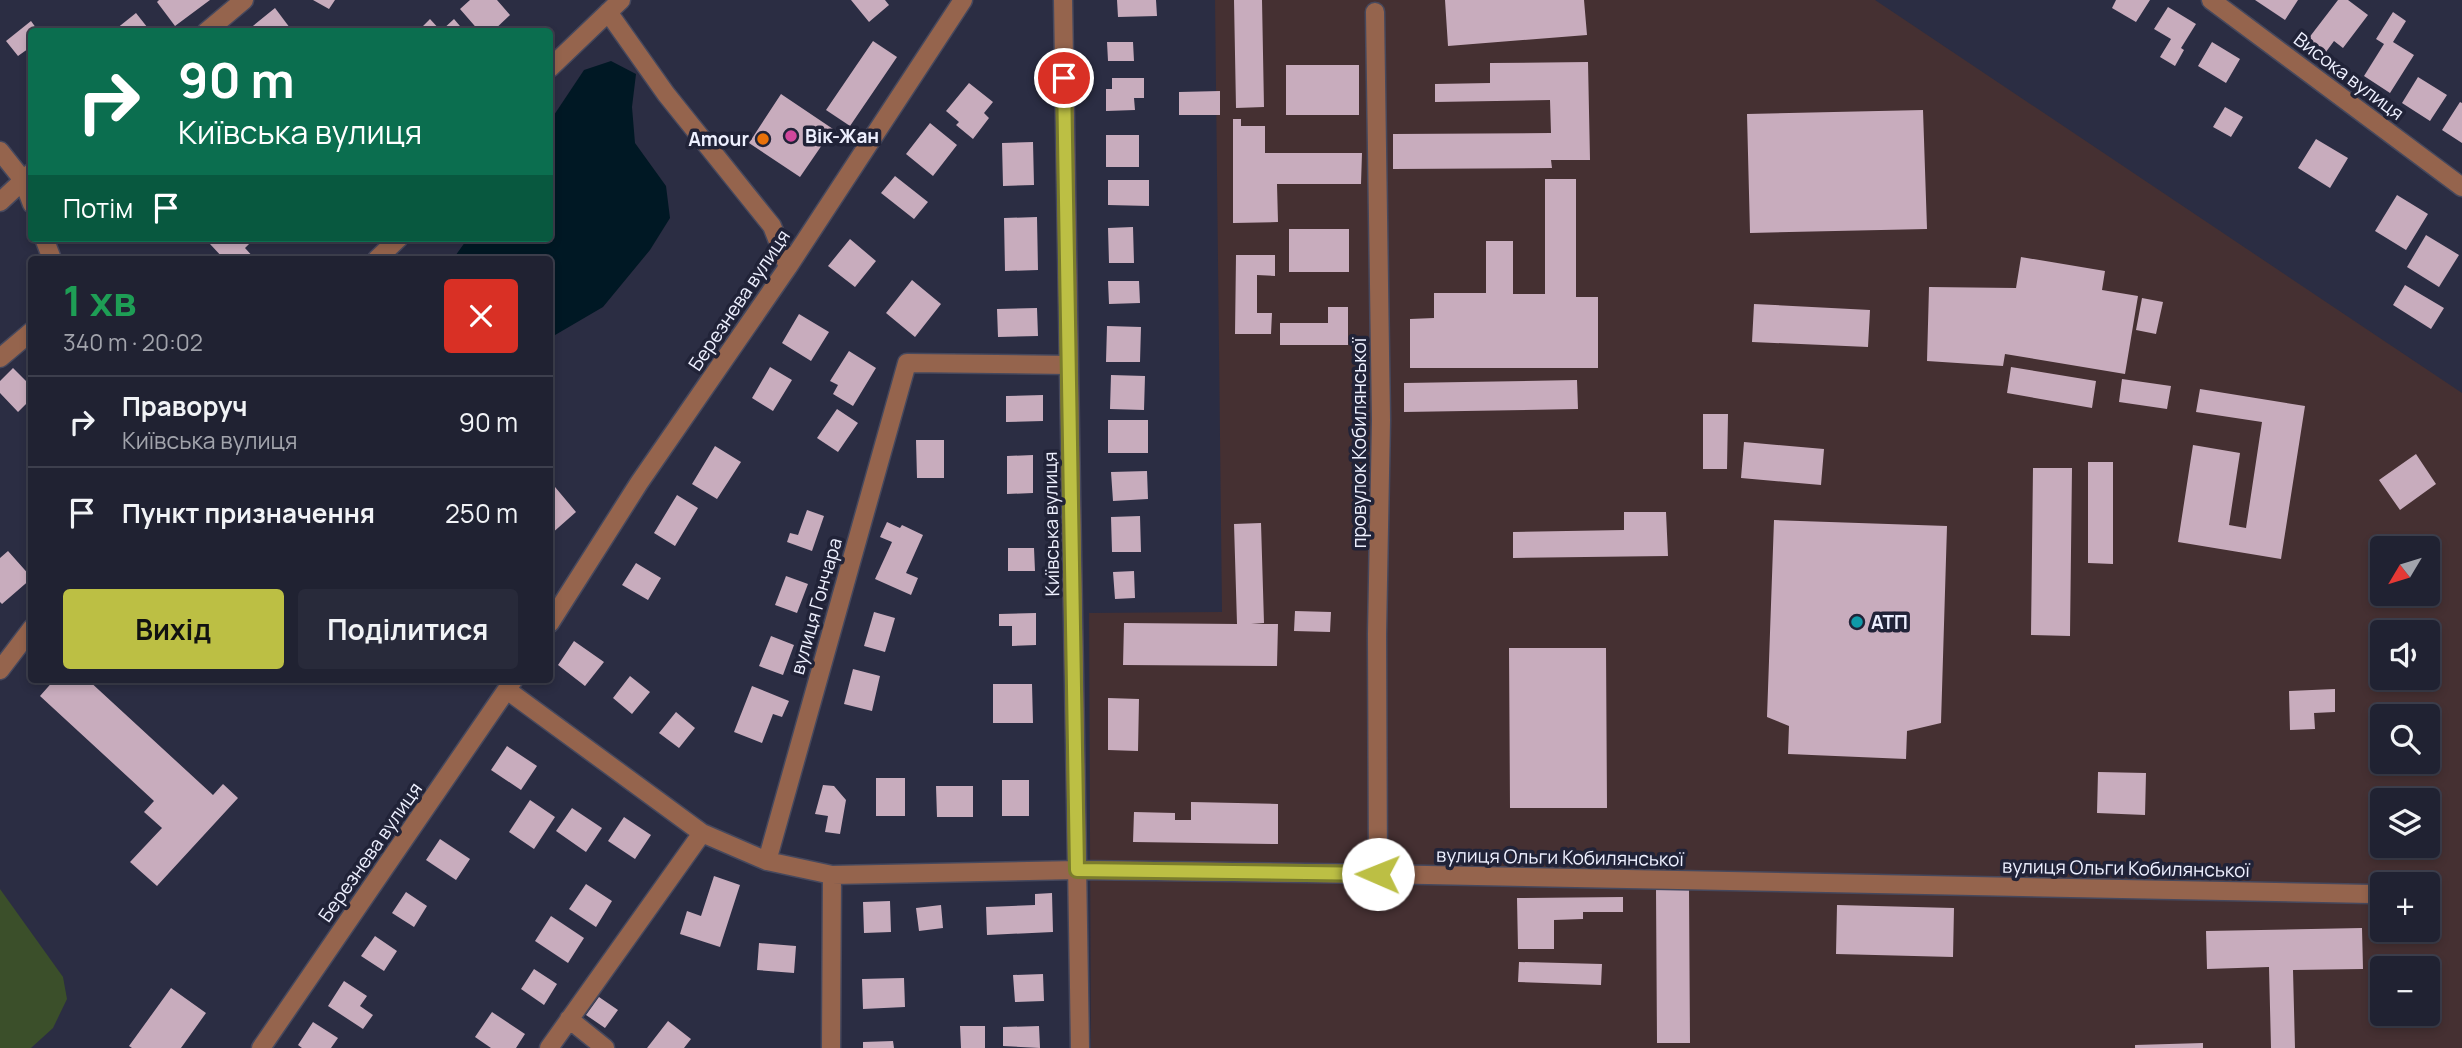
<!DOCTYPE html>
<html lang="uk">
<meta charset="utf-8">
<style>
body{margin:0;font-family:Manrope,sans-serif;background:#282a3a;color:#f1f3f6;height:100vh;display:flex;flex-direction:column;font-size:26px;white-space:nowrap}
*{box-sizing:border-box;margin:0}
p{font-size:23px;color:#a2a4ac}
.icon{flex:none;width:38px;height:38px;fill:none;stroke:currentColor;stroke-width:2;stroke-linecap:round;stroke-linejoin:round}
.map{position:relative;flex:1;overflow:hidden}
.side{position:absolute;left:28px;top:256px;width:525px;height:427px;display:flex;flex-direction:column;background:#202232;border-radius:7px;box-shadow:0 4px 10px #0003,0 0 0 2px #3d3f4d}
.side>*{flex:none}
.hud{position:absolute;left:28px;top:28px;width:525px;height:214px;border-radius:7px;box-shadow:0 4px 10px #0003,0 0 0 2px #3d3f4d;background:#0b6e4f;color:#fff;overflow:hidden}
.needle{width:46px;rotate:232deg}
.buttons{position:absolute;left:2370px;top:536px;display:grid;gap:14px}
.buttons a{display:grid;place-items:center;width:70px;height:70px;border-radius:7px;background:#202232;box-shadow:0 4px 10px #0003,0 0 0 2px #3d3f4d;font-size:35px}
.pin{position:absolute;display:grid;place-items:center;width:60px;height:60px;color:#fff;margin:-30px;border:4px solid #fff;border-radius:50%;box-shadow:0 2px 7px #0007}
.me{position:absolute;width:77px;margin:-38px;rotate:271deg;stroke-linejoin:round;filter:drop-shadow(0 0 5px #0008)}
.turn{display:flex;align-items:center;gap:24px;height:147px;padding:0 35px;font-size:32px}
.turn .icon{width:91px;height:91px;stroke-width:2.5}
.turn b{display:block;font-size:49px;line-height:60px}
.then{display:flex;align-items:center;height:66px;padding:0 35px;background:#0003;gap:14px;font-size:26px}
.round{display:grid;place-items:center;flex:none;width:74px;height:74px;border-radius:7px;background:#282a3a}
.summary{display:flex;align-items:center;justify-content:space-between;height:119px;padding:0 35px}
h1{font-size:42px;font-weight:700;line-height:52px;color:#1e9e55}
.action{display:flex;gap:14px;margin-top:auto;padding:14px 35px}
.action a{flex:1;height:80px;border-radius:7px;background:#bcbf44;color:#111;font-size:28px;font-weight:700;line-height:80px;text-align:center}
.action a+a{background:#282a3a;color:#f1f3f6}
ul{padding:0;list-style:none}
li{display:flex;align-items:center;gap:21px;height:91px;padding:0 35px;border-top:2px solid #3d3f4d}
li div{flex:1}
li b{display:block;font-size:26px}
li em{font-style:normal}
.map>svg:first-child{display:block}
.industrial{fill:#453032;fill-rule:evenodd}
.green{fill:#3b4f2a}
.water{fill:#001824}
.building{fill:#c8acbd}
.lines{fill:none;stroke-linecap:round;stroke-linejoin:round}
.street-casing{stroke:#46485d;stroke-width:21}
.street{stroke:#95644d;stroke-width:18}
.route-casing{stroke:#7a7c2c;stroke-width:18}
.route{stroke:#bcbf44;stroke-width:12}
.hotel-dot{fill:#d1479c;stroke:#212338;stroke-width:2.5}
.food-dot{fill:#e8710a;stroke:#212338;stroke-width:2.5}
.culture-dot{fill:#0f9aa8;stroke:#212338;stroke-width:2.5}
.labels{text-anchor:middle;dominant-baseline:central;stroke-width:7;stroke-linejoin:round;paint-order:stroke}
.street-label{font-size:19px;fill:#eef0ff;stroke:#212338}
.poi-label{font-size:19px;font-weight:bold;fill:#eef0ff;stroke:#212338;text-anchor:start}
</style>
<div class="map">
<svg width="2462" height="1048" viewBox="0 0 2462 1048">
<rect width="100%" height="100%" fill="#2b2d43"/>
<path class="industrial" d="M1215,0H1875L2462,393V1048H1091L1089,613L1222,612ZM2382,548H2427V593H2382ZM2382,632H2427V677H2382ZM2382,716H2427V761H2382ZM2382,800H2427V845H2382ZM2382,884H2427V929H2382ZM2382,968H2427V1013H2382Z"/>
<path class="green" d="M0,889L63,977L67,999L53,1028L31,1048H0Z"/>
<path class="water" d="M611,61L636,74L632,107L635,143L666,186L670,218L650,250L603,307L550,338V259H453L468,238H550V121L584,70Z"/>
<path class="building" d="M159,0H210L175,26L157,2Z
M313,0H335L329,9Z
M470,0H497L510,15L492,32H480L460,9Z
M851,0H885L889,5L869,22Z
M1117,0H1156L1157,16L1118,17Z
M1234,0H1262L1264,107L1236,108Z
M1445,0H1584L1587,35L1448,46Z
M2116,0H2150L2136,22L2112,8Z
M2255,0H2298L2285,20Z
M2338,0H2348L2368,15L2343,48L2334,41L2323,56L2305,43Z
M2168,7L2196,24L2181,48L2184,50L2175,66L2160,57L2171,39L2154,29Z
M275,8L293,32H249L248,30Z
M2393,12L2406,21L2393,42L2414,55L2390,93L2364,76L2384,44L2376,39Z
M136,13L151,32H118L116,29Z
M430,19L441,31L454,19L465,32H417Z
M31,21L39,32H32V46L18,56L6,41Z
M873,41L897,57L850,126L826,110Z
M1107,42H1133L1134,61H1108Z
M2212,42L2240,59L2226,83L2198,66Z
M1588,62L1590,160H1551L1552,168L1393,169V134L1551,133L1550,100L1435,102V84L1490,83V63Z
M1286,65H1359V115H1286Z
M2418,77L2447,95L2430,121L2402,103Z
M1112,78H1144V98H1134L1135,110L1106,111V89H1112Z
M969,83L993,102L984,113L989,118L973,139L956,125L959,122L946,111Z
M1220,91V115H1179V92Z
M781,94L833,129L800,177L749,143Z
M2460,102L2462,103V143L2442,130Z
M2225,107L2243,117L2231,137L2213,127Z
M1923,110L1927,229L1750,233L1747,114Z
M1233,119H1241V126H1265V153H1362L1361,184H1277L1278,222L1233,223Z
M930,123L957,145L933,176L906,154Z
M1106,135H1139V167H1106Z
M2316,139L2348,158L2330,188L2298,168Z
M1033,142L1034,185L1003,186L1002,143Z
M895,176L928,202L914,219L881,193Z
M1545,179H1576V297H1598V368H1410V319L1434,318V293H1486V241H1513V294H1545Z
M1108,180H1149V206L1108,205Z
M2397,195L2428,214L2406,250L2375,231Z
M1037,217L1038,270L1005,271L1004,218Z
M1133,227L1134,263H1109L1108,228Z
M1289,229H1349V272H1289Z
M2426,235L2459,255L2439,287L2407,267Z
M216,238H247L251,242L245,248L255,259H224L210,244Z
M850,239L876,261L855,287L828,266Z
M1236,255H1275V276L1257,275V313H1272L1271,334H1235Z
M2021,257L2105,271L2102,290L2138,296L2125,374L2005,354L2003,366L1927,361L1929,287L2016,288Z
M912,280L941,304L915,337L886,313Z
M1108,281H1139L1140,303L1109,304Z
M2405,285L2444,308L2431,329L2393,305Z
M2142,298L2163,302L2156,334L2136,330Z
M1754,304L1870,310L1868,347L1752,342Z
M1328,307H1348V345H1280V323H1328Z
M1037,308L1038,336L998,337L997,309Z
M799,314L829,332L811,361L782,343Z
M1107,326L1141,327L1140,362H1106Z
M849,351L876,368L853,406L833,394L838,385L830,381Z
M770,367L792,380L773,411L752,398Z
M2011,367L2096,381L2092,408L2007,393Z
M13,368L32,387V398L18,412L0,393V381Z
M1111,375L1145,376L1144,410L1110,409Z
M2122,379L2171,386L2167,409L2119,402Z
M1577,380L1578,409L1404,412V383Z
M2200,389L2305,406L2281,559L2178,542L2193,445L2240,453L2229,525L2246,528L2262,422L2196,412Z
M1043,395V421L1006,422V396Z
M837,409L858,423L838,452L817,438Z
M1703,414H1728L1727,469H1703Z
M1108,420H1148V453H1108Z
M916,440H944V478H917Z
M1744,442L1824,449L1821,485L1741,478Z
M715,446L741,462L717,499L692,484Z
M2416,454L2436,484L2400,510L2379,480Z
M1033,455V493L1007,494V456Z
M2088,462H2113V564L2088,563Z
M2033,468H2072L2070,636L2031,635Z
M1147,471L1148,499L1113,501L1111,472Z
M550,481L576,512L550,535Z
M677,495L698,508L675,546L654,533Z
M807,510L824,516L812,551L787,542L790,533L798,535Z
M1624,512H1666L1668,556L1513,558V532L1624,530Z
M1140,516L1141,552H1112L1111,517Z
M1774,520L1947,526L1941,723L1907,731L1906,759L1788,754L1789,726L1767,717Z
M887,522L900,528L902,525L923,535L906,573L918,578L911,595L875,579L892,542L880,537Z
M1261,523L1264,623L1251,624H1278L1277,666L1123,665L1124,623L1237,624L1234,524Z
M1008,548H1034L1035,571H1008Z
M8,551L32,578L2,604L0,602V558Z
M636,563L661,578L648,600L622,585Z
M1134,571L1135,598L1115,599L1113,572Z
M786,576L808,584L797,613L775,605Z
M1295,611L1331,612L1330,632L1294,631Z
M874,612L895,618L885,652L864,646Z
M1036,613V645L1012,646V626H999V614Z
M771,636L794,645L783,675L759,666Z
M574,641L604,662L585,686L558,665Z
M1509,648H1606L1607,808H1510Z
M853,669L880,676L872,711L844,704Z
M630,676L650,692L632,714L613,698Z
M55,679H87L213,795L223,784L238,798L157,886L130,862L162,828L144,812L154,801L40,696Z
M993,684H1032L1033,723H993Z
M752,686L789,701L782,717L773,714L762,743L734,732Z
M2335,689V712L2314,713L2315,729L2290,730L2289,691Z
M1108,698L1139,699L1138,751L1108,750Z
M676,712L695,728L679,748L659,733Z
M507,746L537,766L521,790L491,770Z
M2098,772L2146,773L2145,815L2097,813Z
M876,778H905V816H876Z
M1002,780H1029V816H1002Z
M823,785L834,786L846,800L840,834L825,832L828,816L815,814Z
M936,786H973V817H937Z
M530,800L555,817L534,849L509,832Z
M1191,802L1278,804V844L1133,842L1134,812L1175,813V820H1191Z
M572,808L602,828L586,852L556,831Z
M624,817L651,835L635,859L608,841Z
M440,839L470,859L456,880L426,860Z
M714,876L740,885L720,947L680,934L687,911L701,916Z
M586,884L612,901L596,927L569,909Z
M1689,888L1690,1043H1657L1656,889Z
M406,892L427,906L414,927L392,913Z
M1052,893L1053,932L987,935L986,907L1035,905V894Z
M1623,897V912H1583V919L1554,920V949H1518L1517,898Z
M890,901L891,932L864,933L863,902Z
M941,905L943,928L919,931L916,908Z
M1837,905L1954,908L1953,957L1836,954Z
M551,916L584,938L568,963L535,941Z
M2362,928L2363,969L2293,970L2295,1048H2271L2269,967L2207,969L2206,931Z
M375,936L397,951L384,971L361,956Z
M759,943L796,946L794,973L757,970Z
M1519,962L1602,964L1601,985L1518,982Z
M534,969L557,984L544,1005L521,989Z
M1043,974L1044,1001L1015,1002L1013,975Z
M904,978L905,1007L863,1009L862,979Z
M344,981L367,996L360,1006L373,1015L363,1029L328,1006Z
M171,988L206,1013L181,1048H132L129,1046Z
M599,997L618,1010L605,1028L586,1015Z
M492,1012L525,1034L516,1048H491L475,1037Z
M668,1021L691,1039L684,1048H647Z
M313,1022L338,1038L331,1048H302L298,1045Z
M960,1026H985V1048H961Z
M1039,1026L1040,1048L1003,1046V1027Z
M893,1041L894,1048H863V1042Z
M2203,1043V1048H2135V1045Z"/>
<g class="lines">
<g class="street-casing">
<path id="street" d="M1063,0L1080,1048
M2211,0L2462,187
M608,12L666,94L772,226L788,267
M1375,12L1381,420L1377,634L1378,874
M206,32L244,0
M550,68L621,0
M0,151L23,180L32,204
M0,202L31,173
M44,238L52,259
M377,259L399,238
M0,358L32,331
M550,623L639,483L788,267L963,0
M0,670L32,628
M507,690L702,833L767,861L832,875L1077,870L1378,874L2371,894
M767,861L907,363L1069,365
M569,1019L605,1048
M261,1048L514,679
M549,1048L702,833
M831,1048L832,875"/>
</g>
<use href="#street" class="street"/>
</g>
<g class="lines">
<g class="route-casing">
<path id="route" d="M1064,78L1077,870L1378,874"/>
</g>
<use href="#route" class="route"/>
</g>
<circle class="hotel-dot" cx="791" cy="136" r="7"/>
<circle class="food-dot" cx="763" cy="139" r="7"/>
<circle class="culture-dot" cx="1857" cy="622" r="7"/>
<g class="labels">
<g class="street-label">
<text transform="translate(2349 76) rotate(37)">Висока вулиця</text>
<text transform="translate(739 300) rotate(-56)">Березнева вулиця</text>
<text transform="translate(1359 443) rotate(-90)">провулок Кобилянської</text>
<text transform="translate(1051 524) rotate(-91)">Київська вулиця</text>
<text transform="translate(816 606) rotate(-74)">вулиця Гончара</text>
<text transform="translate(370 852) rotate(-55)">Березнева вулиця</text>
<text transform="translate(1560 857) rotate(1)">вулиця Ольги Кобилянської</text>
<text transform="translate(2126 868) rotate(1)">вулиця Ольги Кобилянської</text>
</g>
<g class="poi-label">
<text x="805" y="136">Вік-Жан</text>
<text x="749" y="139" text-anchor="end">Amour</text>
<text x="1871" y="622">АТП</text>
</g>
</g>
</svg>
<div class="buttons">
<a><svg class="needle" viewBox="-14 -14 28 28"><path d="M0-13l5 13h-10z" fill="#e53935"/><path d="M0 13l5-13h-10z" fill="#a2a4ac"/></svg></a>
<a><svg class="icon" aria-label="sound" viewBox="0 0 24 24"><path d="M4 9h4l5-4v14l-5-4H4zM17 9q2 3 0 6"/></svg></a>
<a><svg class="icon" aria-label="search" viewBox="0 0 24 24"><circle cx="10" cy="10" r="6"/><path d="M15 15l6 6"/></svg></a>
<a><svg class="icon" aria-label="layers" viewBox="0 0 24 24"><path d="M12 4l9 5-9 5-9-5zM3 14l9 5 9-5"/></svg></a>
<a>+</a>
<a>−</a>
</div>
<div class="pin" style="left:1064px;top:78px;background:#d93025"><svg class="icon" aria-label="arrive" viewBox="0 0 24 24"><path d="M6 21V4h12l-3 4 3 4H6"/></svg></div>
<svg class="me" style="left:1378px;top:874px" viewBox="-20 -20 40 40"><circle r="19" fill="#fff"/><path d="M0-13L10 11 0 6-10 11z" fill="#bcbf44"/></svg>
<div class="hud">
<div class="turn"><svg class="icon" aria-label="right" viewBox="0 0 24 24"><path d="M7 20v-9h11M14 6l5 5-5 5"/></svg><div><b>90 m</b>Київська вулиця</div></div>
<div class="then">Потім<svg class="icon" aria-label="arrive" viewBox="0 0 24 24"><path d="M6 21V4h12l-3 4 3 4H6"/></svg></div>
</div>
<section class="side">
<div class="summary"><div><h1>1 хв</h1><p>340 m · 20:02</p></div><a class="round" style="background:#d93025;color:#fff"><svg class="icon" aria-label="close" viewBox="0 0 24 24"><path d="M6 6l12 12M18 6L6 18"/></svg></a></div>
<ul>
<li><svg class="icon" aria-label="right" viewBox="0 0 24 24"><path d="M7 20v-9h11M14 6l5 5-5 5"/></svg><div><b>Праворуч</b><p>Київська вулиця</p></div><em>90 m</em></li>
<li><svg class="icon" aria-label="arrive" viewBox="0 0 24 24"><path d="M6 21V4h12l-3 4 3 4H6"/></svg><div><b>Пункт призначення</b></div><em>250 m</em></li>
</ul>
<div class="action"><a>Вихід</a><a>Поділитися</a></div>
</section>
</div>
